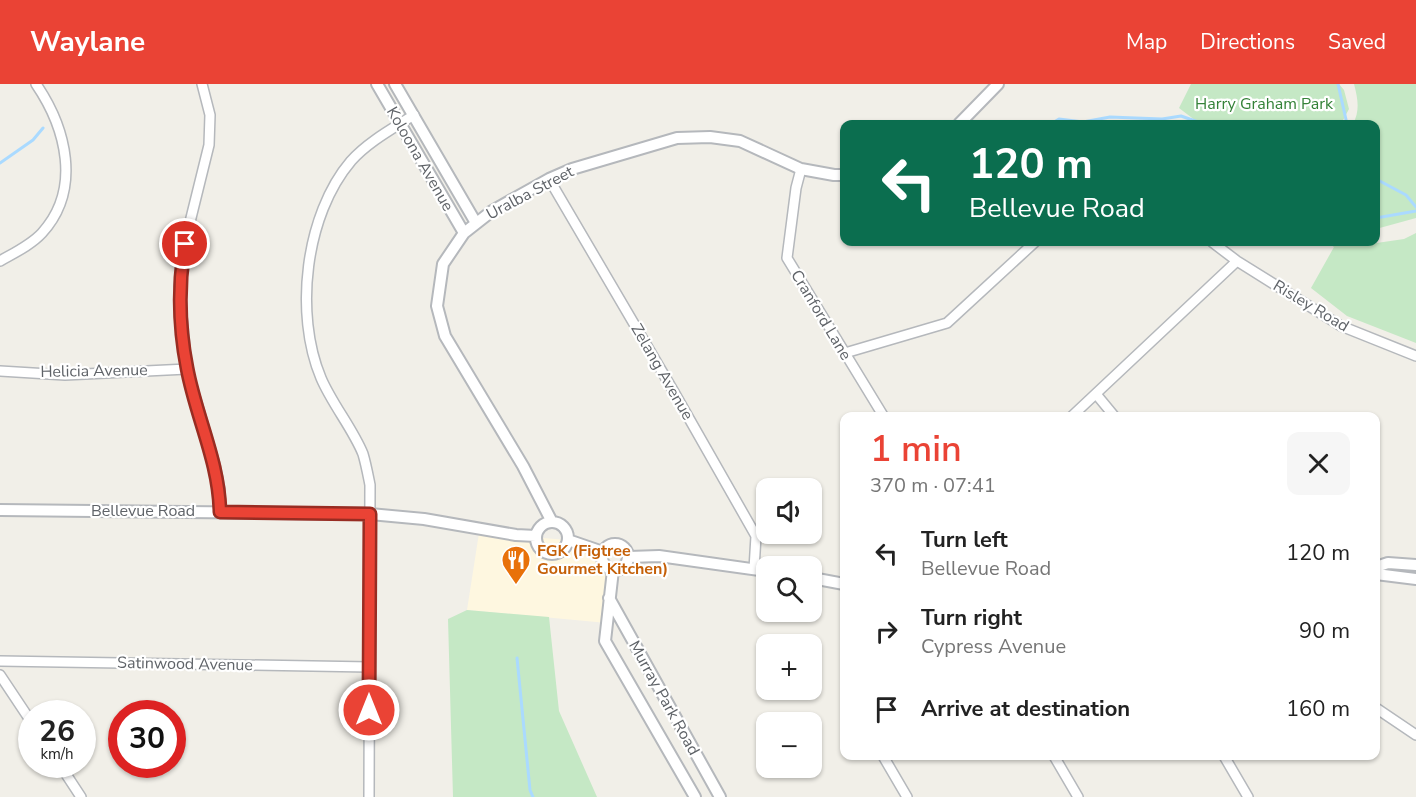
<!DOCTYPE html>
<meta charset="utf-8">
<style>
body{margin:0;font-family:"Nunito Sans",sans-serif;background:#f6f6f6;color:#222;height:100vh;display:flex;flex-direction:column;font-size:22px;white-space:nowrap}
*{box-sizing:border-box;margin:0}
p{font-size:20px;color:#767676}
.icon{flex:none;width:33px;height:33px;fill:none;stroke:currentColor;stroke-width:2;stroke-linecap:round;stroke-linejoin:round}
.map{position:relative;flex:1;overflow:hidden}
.drawer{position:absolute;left:840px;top:328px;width:540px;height:348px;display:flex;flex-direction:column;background:#fff;border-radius:12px;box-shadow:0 2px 4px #0004}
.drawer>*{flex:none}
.guide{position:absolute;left:840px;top:36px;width:540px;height:126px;border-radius:12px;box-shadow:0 2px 4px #0004;background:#0b6e4f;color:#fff;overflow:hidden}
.fabs{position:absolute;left:756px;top:394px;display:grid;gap:12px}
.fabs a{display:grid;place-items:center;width:66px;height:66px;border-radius:12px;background:#fff;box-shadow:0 2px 4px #0004;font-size:30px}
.speed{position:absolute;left:18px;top:616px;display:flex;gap:12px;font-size:30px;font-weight:700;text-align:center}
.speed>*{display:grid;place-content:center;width:78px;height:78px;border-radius:50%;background:#fff;box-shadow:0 2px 4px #0004;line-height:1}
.speed small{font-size:15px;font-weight:400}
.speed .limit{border:9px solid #d22;background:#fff;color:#111}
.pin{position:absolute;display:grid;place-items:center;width:51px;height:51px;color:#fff;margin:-26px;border:3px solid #fff;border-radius:50%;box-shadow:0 2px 6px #0007}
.me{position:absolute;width:66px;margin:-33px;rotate:0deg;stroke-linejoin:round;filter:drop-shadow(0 0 4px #0008)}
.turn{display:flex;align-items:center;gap:21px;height:126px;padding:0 30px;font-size:27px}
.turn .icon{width:78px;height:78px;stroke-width:2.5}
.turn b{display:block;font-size:42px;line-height:51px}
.round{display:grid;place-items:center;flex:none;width:63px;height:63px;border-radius:12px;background:#f6f6f6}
.summary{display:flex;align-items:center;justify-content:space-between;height:102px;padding:0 30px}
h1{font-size:36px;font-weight:600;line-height:45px;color:#ea4335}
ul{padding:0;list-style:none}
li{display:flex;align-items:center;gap:18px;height:78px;padding:0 30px}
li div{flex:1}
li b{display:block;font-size:22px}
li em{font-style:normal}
header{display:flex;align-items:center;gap:36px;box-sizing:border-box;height:84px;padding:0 30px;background:#ea4335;color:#fff}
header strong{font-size:28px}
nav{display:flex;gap:33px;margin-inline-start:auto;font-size:21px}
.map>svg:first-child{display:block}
.commercial{fill:#fef7e0}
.green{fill:#c5e8c5}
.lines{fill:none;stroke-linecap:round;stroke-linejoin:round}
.stream{stroke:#aadaff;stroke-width:3}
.minor-casing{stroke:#b5b8bc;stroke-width:12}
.tertiary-casing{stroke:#b5b8bc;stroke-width:14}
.minor{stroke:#fff;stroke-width:9}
.tertiary{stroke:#fff;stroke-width:10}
.route-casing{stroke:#982c22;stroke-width:15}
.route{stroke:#ea4335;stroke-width:10}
.labels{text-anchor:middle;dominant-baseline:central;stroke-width:4.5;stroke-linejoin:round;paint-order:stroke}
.park-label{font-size:16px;fill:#348238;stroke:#fff}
.street-label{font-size:16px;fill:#5f6368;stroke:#fff}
.food-label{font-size:16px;font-weight:bold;fill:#c56008;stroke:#fff;text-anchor:start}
</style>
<header>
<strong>Waylane</strong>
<nav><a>Map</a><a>Directions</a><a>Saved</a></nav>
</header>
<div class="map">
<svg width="1416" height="713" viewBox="0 0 1416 713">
<rect width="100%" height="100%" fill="#f1efe8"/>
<path class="commercial" d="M479,449L568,456L602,471L604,479L609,484L607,539L467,526Z"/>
<path class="green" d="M1191,0H1339L1344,6L1349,25L1341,40H1200L1179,24Z
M1354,0H1416V134L1376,145V40H1353C1360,27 1358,15 1354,0Z
M1416,149V259L1347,232L1311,204L1334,163L1327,158H1357L1363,161L1404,155Z
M467,526L549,533L559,627L597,713H453L448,535Z"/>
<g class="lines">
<path class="stream" d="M1338,0L1347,40
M1051,40L1059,35L1083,38L1110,33L1162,35L1181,32L1204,40
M0,79L33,56L43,44
M1376,95L1406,111L1416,123
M1376,134L1416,127
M517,574L530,706L533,713"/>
<g class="minor-casing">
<path id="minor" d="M202,0L210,31L209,61L188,146L179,202L187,285L215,381L220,406V428
M801,85L796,104L787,174L884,333
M549,95L674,308L756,452L754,485
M1212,158L1237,177L1341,242L1416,272
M0,177C14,169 31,161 42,149C82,105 66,44 36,0
M845,269L947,239L1035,158
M0,287L65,291L187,285
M1096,310L1115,333
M1071,333L1237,177
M0,577L370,583
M0,591L32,639
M1376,624L1416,651
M883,672L907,713
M1054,672L1078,713
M1224,672L1248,713
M60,681L81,713
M369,713L370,401C368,391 366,380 363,370C353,345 332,320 321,294C294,230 305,131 351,77C368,58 392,45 414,31"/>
</g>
<g class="tertiary-casing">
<path id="tertiary" d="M377,0L464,149
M395,0L476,139
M959,40L998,0
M0,426L370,430L424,435L516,451L536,452
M536 454a16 16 0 1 1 32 0a16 16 0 1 1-32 0Z
M552,438L523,382L445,252L437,222L443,180L464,149L492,127L549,95L572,85L677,54L710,53L740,57L801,85L834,91H844
M568,456L603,468
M602 473a13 13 0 1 1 26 0a13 13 0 1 1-26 0Z
M629,473L659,472L766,487
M1376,483L1388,479L1416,481
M613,486L605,557L695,713
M1376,490L1416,495
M812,494L844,500
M609,514L720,713"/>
</g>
<use href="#minor" class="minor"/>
<use href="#tertiary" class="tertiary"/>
</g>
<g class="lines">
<g class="route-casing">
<path id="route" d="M185,160C178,201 179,243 187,284C196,333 219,377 220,428L370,430L369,626"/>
</g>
<use href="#route" class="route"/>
</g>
<defs>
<g id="restaurant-pin" transform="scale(1.5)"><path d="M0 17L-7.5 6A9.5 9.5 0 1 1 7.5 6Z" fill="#e8710a" stroke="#fff"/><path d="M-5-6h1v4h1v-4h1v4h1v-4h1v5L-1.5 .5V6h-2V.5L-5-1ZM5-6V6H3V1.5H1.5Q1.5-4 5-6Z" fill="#fff"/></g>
</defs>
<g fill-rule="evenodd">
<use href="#restaurant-pin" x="516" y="476"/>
</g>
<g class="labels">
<g class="park-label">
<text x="1264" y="20">Harry Graham Park</text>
</g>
<g class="street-label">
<text transform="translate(420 75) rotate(60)">Koloona Avenue</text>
<text transform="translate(530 109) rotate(-28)">Uralba Street</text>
<text transform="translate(1311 222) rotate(31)">Risley Road</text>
<text transform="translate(821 231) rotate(59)">Cranford Lane</text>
<text transform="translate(94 287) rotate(-1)">Helicia Avenue</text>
<text transform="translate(662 288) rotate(60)">Zelang Avenue</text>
<text x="143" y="427">Bellevue Road</text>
<text transform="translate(185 580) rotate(1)">Satinwood Avenue</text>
<text transform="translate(664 614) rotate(61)">Murray Park Road</text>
</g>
<g class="food-label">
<text x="537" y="467">FGK (Figtree<tspan x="537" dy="18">Gourmet Kitchen)</tspan></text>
</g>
</g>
</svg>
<div class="fabs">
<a><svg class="icon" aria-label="sound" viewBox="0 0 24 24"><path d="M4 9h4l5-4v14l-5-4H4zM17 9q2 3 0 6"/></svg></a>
<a><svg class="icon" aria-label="search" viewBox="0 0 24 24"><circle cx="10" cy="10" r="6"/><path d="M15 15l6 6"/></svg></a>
<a>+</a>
<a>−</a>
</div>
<div class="speed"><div>26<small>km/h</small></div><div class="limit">30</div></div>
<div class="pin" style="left:185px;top:160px;background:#d93025"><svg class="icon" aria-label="arrive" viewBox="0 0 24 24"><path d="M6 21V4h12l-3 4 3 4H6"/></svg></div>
<svg class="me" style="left:369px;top:626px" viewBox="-20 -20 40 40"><circle r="17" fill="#ea4335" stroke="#fff" stroke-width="3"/><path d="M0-11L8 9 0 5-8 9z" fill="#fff"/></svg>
<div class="guide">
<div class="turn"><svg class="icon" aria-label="left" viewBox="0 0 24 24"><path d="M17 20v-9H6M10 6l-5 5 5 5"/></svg><div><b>120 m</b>Bellevue Road</div></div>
</div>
<section class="drawer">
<div class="summary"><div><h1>1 min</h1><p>370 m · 07:41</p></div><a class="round"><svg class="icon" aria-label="close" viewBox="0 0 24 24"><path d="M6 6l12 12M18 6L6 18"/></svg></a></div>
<ul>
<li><svg class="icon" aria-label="left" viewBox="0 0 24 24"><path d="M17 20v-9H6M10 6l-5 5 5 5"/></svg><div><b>Turn left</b><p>Bellevue Road</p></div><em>120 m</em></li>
<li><svg class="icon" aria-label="right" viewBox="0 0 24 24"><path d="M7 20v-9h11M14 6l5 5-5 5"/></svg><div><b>Turn right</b><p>Cypress Avenue</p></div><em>90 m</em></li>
<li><svg class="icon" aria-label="arrive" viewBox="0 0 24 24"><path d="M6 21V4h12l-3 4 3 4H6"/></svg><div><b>Arrive at destination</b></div><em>160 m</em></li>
</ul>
</section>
</div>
